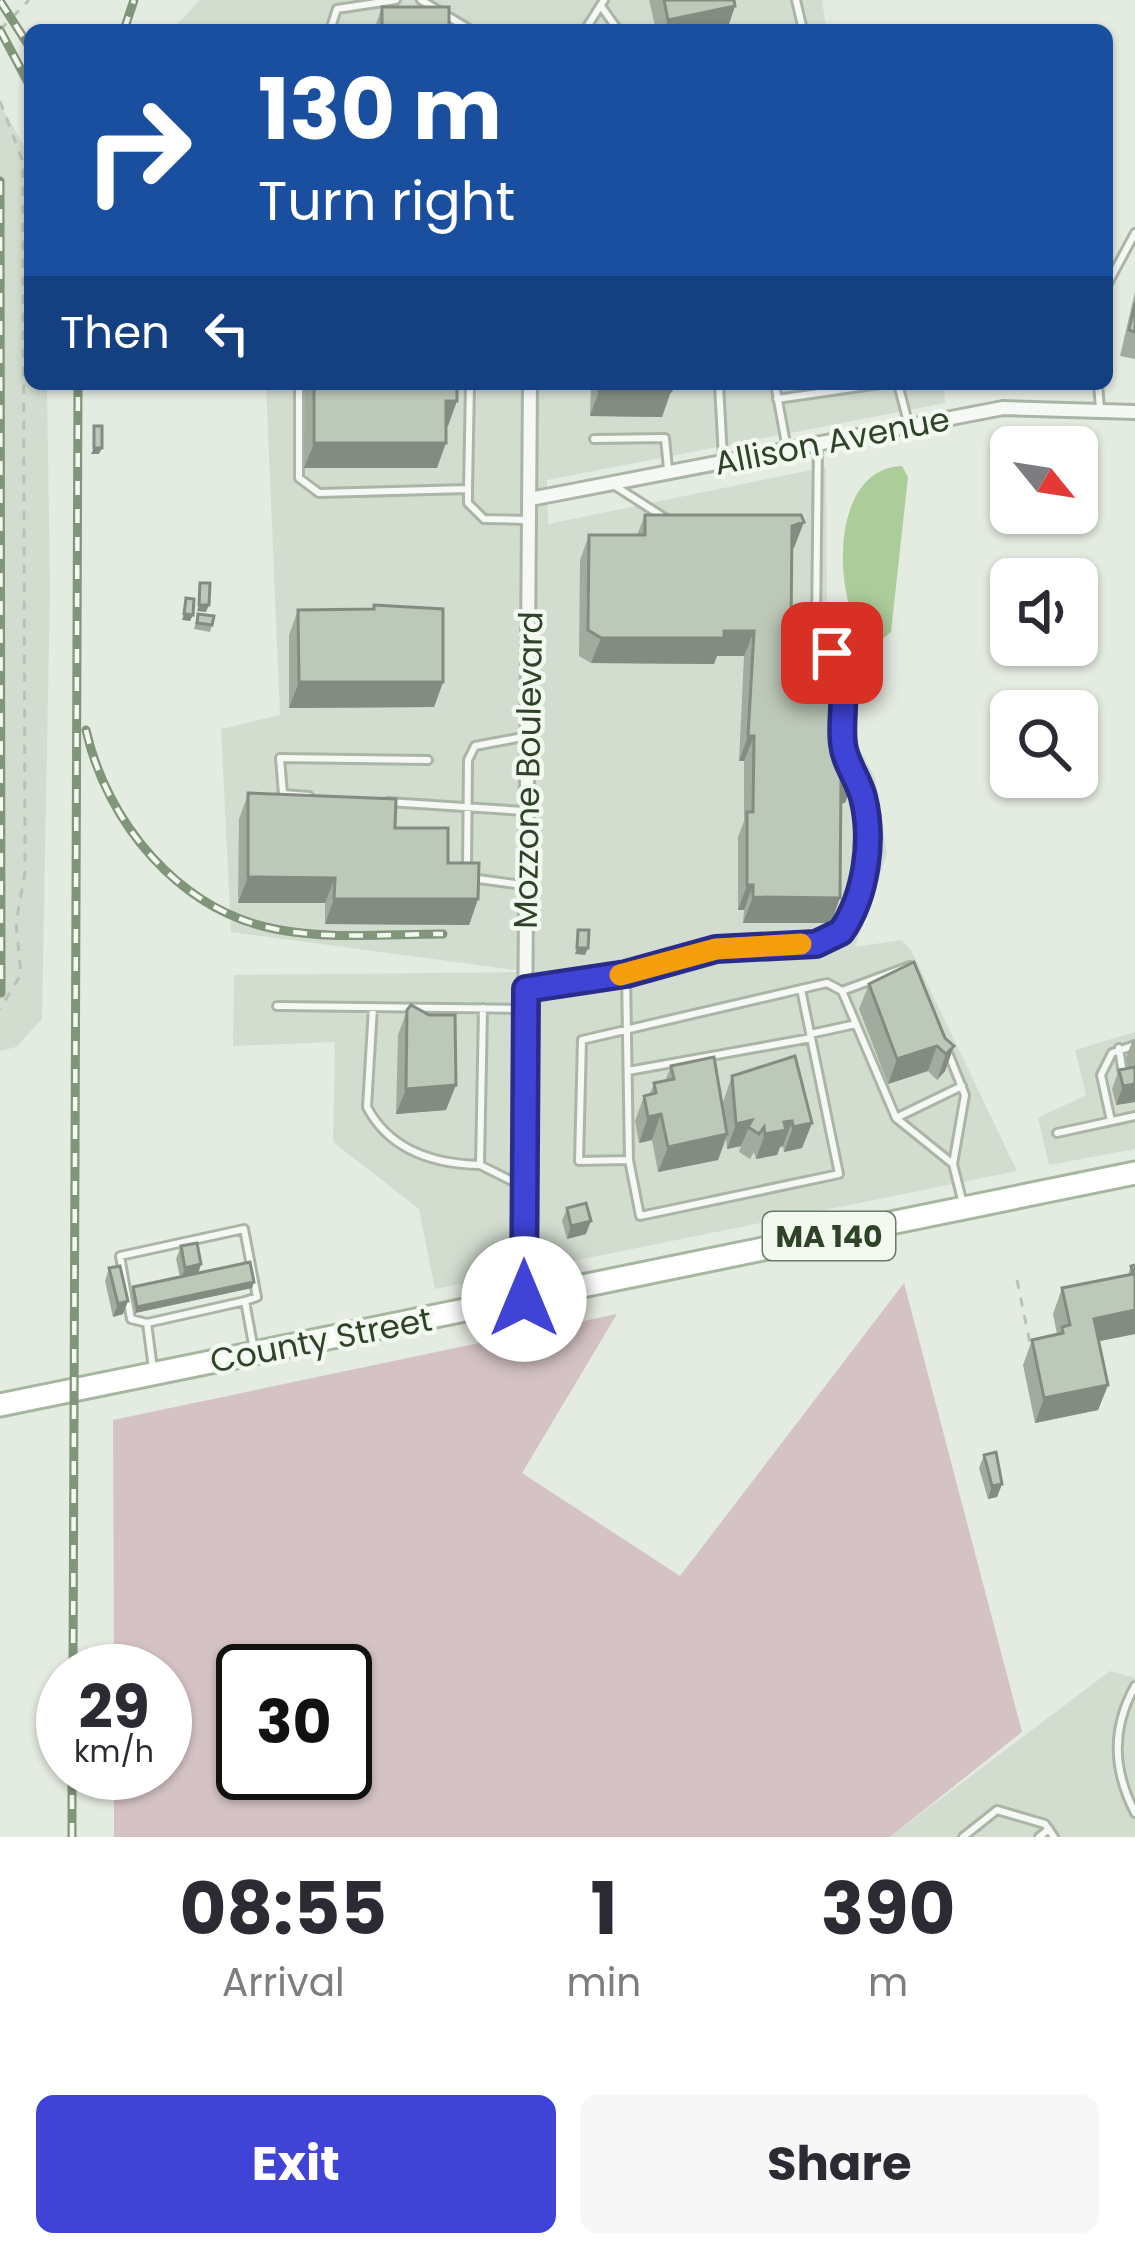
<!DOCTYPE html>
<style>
body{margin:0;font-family:Poppins,sans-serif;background:#f7f7f7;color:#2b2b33;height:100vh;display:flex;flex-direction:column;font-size:45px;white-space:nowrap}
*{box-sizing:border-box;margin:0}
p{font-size:39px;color:#7c7c81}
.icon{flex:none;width:66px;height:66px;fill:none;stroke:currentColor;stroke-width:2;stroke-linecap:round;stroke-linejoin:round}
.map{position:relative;height:1837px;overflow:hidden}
.panel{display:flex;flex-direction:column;background:#fff;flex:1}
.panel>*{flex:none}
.banner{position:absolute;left:24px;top:24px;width:1089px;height:366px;border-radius:18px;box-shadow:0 3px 9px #0004;background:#1a4fa0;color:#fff;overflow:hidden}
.needle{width:78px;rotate:120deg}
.buttons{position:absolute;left:990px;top:426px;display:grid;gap:24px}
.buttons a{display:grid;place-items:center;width:108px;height:108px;border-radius:18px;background:#fff;box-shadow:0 3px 9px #0004;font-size:60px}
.speed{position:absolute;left:36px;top:1644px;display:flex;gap:24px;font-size:60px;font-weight:700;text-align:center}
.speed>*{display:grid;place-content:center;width:156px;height:156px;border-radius:50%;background:#fff;box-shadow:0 3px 9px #0004;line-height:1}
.speed small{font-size:30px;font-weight:400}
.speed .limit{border:6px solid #111;border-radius:18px;background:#fff;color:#111}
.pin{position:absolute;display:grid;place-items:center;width:102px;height:102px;color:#fff;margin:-51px;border-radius:24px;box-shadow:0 6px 18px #0006}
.me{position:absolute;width:132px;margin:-66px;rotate:0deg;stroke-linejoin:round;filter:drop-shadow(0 0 9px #0008)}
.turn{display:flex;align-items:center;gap:42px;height:252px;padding:0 36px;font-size:54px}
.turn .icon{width:156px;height:156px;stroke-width:2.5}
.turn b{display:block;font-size:84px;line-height:102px}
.then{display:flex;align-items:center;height:114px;padding:0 36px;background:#0003;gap:24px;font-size:45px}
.eta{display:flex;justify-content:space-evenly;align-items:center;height:204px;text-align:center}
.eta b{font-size:72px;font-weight:700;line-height:84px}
.action{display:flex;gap:24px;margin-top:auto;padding:24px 36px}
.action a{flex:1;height:138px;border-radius:18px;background:#3f43d6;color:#fff;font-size:48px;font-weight:700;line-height:138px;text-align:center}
.action a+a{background:#f7f7f7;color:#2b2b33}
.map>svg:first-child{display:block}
.built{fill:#d2ddcf}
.green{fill:#d5c2c4;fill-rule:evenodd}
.water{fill:#accc9a}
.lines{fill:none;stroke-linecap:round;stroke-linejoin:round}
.service-casing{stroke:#aab5a6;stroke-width:12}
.minor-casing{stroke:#aab5a6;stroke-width:18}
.primary-casing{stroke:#a6b7a0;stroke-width:27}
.path{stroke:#bac2b7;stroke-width:3;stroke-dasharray:9 9;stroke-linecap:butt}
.service{stroke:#f5f8f4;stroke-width:6}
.minor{stroke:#f5f8f4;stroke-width:12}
.primary{stroke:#fff;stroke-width:21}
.rail-casing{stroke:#809579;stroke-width:9}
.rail{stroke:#f3f8f1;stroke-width:4.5;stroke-dasharray:14;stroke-linecap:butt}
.wall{fill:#a2ac9e}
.shaded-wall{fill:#848c81}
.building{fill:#bcc8b8;stroke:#848c81;stroke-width:3}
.route-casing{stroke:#292c8b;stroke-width:30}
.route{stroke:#3f43d6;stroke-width:21}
.slow{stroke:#f59e0b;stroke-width:21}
.labels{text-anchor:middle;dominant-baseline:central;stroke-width:9;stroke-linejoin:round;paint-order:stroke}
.shield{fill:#f3f8f1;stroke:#6a7964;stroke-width:3}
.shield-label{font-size:30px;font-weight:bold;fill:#2f4328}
.street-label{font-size:33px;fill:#2f4328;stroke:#f3f8f1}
</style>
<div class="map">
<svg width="1135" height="1837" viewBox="0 0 1135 1837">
<rect width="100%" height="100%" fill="#e4ebe1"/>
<path class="built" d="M200,0H822L826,30H172Z
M0,104L30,156V384H47L50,589L42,1019L16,1047L0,1051Z
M266,384H944L945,403L547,480L548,524L826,467L827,604L852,659L853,737L875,777L887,854L855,947L901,940L911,950L1017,1171L435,1289L419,1209L333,1142L335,1042L233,1046L234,975L531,972L231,932L221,729L280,715Z
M1135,1032V1149L1049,1165L1038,1118L1086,1095L1075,1050Z
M1110,1671L1135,1678V1837H890Z"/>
<path class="green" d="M904,1283L1022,1732L890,1837H114V1773H165V1671H114L113,1420L617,1314L522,1473L680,1576ZM243,1671H345V1773H243Z"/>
<path class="water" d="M902,466L908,477L891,632L872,647C835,621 822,469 902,466Z"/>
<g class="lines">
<g class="service-casing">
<path id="service" d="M421,0L471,30
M796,0L803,30
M601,6L618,30
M330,30L337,9L396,0
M585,30L604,0
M1107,285L1135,233
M299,384V478L319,493L468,489L470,384
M719,384L723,458
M775,384L787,449
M898,384L909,426
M1098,384L1100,409
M777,399L880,384
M594,439L665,438L668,469
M615,486L665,518
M468,489V503L484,519L527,520
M309,796L283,794L280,758L428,760
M388,802L524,811
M523,885L478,879L467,868L468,760L475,746L528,736
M626,974L629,1160L640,1216L839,1174L801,989
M526,989L626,974L716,949L816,944L846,925L863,884L866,848L862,796L842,740L843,667L816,625L818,442
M842,991L910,966
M277,1006L522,1009
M373,1007L367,1107C390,1151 435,1164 480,1165
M483,1008L480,1165L524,1187
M810,1034L856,1024
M1119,1048L1123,1074
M949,1055L965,1095L953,1164L963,1204
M628,1071L811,1038
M896,1118L962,1086
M1111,1121L1101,1075L1112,1053L1135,1045
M1057,1133L1135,1116
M629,1160L579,1161L582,1040L827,983L842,991L896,1118L953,1164
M147,1323L131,1319L120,1256L244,1229L257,1297L245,1301
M153,1369L147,1323L245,1301L254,1350
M1135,1686C1111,1729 1113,1770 1135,1813
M963,1837L997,1810L1045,1824L1054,1837
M1039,1837L1049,1829"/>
</g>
<g class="minor-casing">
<path id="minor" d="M530,499L1003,408L1135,412
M523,1299L530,384"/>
</g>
<g class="primary-casing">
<path id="primary" d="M0,1405L1135,1173"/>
</g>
<path class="path" d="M0,30L29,0
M0,101L23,162L25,872L16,923L21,974L0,1009
M1017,1280L1031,1348"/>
<use href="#service" class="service"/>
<use href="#minor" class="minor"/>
<use href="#primary" class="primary"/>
<g class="rail-casing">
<path id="rail" d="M0,1L27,43
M0,30L30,86
M124,30L134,0
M0,181L1,993
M86,730C107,823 179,910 275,929C330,940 388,934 443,934
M73,1671L78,384
M72,1837V1773"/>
</g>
<use href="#rail" class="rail"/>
</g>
<path class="wall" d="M649,0H734L735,6L727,30H656Z
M382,7L449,30H374Z
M1135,292V359L1120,356Z
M305,384H457L437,468H304Z
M591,384H671V391L662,417L590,416Z
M645,515L794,548H792L791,630L820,643L829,685L837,768L854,777L845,803H841L831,923H743L744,910H738V837L744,821V761H739L744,656H717L714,664L591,663L579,656L580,560L589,535H637Z
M374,605L443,682L434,707L289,708V635L298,610L373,609Z
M198,614L212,625L210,632L194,629Z
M248,794L395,828L448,863L478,899L469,925L325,924V903H238L239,819Z
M869,984L954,1046L945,1071L937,1080L928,1071L888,1084L859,1009Z
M407,1010L446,1110L396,1114L398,1035Z
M1133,1039H1135V1102L1116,1105L1112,1089L1119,1070L1128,1068L1126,1058Z
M671,1066L723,1102L732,1076L812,1123L802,1148L784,1152L783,1146L780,1147L777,1155L756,1159L754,1152L750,1159L739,1152L741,1146L727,1149L726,1139L718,1160L658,1172L652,1140L639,1143L635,1121L644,1096L650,1094L654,1083L665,1081Z
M567,1208L586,1234L567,1239L562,1221Z
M181,1246L201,1264L198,1273L254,1282L252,1288L135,1313L131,1293L133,1287L180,1277L176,1259Z
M1135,1265V1334L1099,1341L1108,1385L1098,1410L1035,1423L1023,1365L1032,1340L1057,1334L1053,1314L1062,1288L1128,1275L1131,1266Z
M109,1268L128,1301L123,1314L113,1317L105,1281Z
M984,1455L1002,1484L997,1497L988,1499L979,1468Z"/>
<path class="shaded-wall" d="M735,6L727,30H664L668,20Z
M599,391H671L662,417L590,416Z
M446,401H457L448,426H437Z
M314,443H446L437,468H304Z
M94,448H102L99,454H91Z
M804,522L794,548L783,551L792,526Z
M199,605H209L206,612L197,611Z
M184,614L193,615L190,621L182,620Z
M724,631H754L744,656H717L714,664L591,663L601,638Z
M299,682H443L434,707L289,708Z
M748,736H754L744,761H739Z
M854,777L845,803L832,804L841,779Z
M248,877L335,878L325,903H238Z
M747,885H753L744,910H738Z
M753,897L840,898L831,923H743Z
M334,899H478L469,925L325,924Z
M577,948H588L585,955L575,954Z
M937,1046L928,1071L888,1084L897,1059Z
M954,1046L945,1071L937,1080L946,1054Z
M1135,1084V1102L1116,1105L1123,1086Z
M456,1085L446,1110L396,1114L406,1089Z
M661,1114L652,1140L639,1143L648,1117Z
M752,1120L741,1146L727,1149L736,1124Z
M792,1121L783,1146L780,1147L777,1155L756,1159L765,1134L784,1122Z
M812,1123L802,1148L784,1152L793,1127Z
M727,1134L718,1160L658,1172L668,1147Z
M591,1221L586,1234L567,1239L571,1226Z
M201,1264L197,1277L181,1280L185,1268Z
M254,1282L252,1288L135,1313L137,1307Z
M128,1301L123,1314L113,1317L118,1304Z
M1135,1310V1334L1085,1344L1094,1319Z
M1108,1385L1098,1410L1035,1423L1044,1398Z
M1002,1484L997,1497L988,1499L992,1486Z"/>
<path class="building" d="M664,0H734L735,6L668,20Z
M382,7H449V30H382Z
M1135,303V332L1129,330Z
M314,384H457V401H446V443H314Z
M599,384H671V391H599Z
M94,426H102V448H94Z
M645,515H801L804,522L792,526L791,630H820V643H829V685H837V768H851L854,777L841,779L840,898L753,897V885H747V812H753L754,736H748L754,631H724V638H601L588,630L589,535H645Z
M200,583H210L209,605H199Z
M186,598L194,599L193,615L184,614Z
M374,605L443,609V682H299L298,610L374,609Z
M198,614L214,616L212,625L197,623Z
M248,793L396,799L395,828H448V863H479L478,899H334L335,878L248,877Z
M578,930H589L588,948H577Z
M914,962L945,1038L954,1046L946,1054L937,1046L897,1059L869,984Z
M411,1005L429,1015H455L456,1085L406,1089L407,1010Z
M795,1056L812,1123L793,1127L792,1121L784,1122L786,1130L765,1134L764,1127L759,1134L748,1127L752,1120L736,1124L732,1076Z
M714,1057L727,1134L668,1147L661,1114L648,1117L644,1096L656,1093L654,1083L674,1079L671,1066Z
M1135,1067V1084L1123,1086L1119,1070Z
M586,1203L591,1221L571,1226L567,1208Z
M197,1243L201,1264L185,1268L181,1246Z
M250,1262L254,1282L137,1307L133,1287Z
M1135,1265V1310L1094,1319L1108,1385L1044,1398L1032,1340L1063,1333L1062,1327L1070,1325L1062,1288L1133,1274L1131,1266Z
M120,1266L128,1301L118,1304L109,1268Z
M996,1452L1002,1484L992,1486L984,1455Z"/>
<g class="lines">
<g class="route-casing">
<path id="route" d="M524,1299L526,989L626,974L716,949L816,944L841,932C866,896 874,840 863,797C858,778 845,763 843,744C839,714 852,678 832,653"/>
</g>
<use href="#route" class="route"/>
<path class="slow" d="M620,975L716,949L801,944"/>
</g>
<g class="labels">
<rect class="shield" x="763" y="1212" width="132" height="48" rx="9"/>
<g class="shield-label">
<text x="829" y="1236">MA 140</text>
</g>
<g class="street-label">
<text transform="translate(832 441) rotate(-11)">Allison Avenue</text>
<text transform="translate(528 770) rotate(-89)">Mozzone Boulevard</text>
<text transform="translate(321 1340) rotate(-11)">County Street</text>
</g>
</g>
</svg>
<div class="buttons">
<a><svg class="needle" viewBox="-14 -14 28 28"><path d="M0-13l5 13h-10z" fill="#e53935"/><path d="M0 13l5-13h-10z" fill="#7c7c81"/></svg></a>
<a><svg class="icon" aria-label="sound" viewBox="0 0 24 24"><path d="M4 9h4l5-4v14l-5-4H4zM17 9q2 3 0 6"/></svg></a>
<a><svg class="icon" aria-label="search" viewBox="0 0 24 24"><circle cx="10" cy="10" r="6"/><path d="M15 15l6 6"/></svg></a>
</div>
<div class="speed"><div>29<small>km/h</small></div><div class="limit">30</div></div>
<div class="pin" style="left:832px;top:653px;background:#d93025"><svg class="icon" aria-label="arrive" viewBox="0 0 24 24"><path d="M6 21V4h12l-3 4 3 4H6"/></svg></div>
<svg class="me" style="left:524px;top:1299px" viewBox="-20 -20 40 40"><circle r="19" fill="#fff"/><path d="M0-13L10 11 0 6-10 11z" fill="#3f43d6"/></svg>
<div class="banner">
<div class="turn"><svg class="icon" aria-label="right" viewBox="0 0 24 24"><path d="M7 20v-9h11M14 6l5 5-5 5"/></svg><div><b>130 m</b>Turn right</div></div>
<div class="then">Then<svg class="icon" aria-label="left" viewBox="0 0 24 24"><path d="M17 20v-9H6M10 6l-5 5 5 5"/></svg></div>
</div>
</div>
<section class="panel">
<div class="eta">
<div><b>08:55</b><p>Arrival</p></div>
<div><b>1</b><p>min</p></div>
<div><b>390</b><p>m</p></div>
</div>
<div class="action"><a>Exit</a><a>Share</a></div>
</section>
